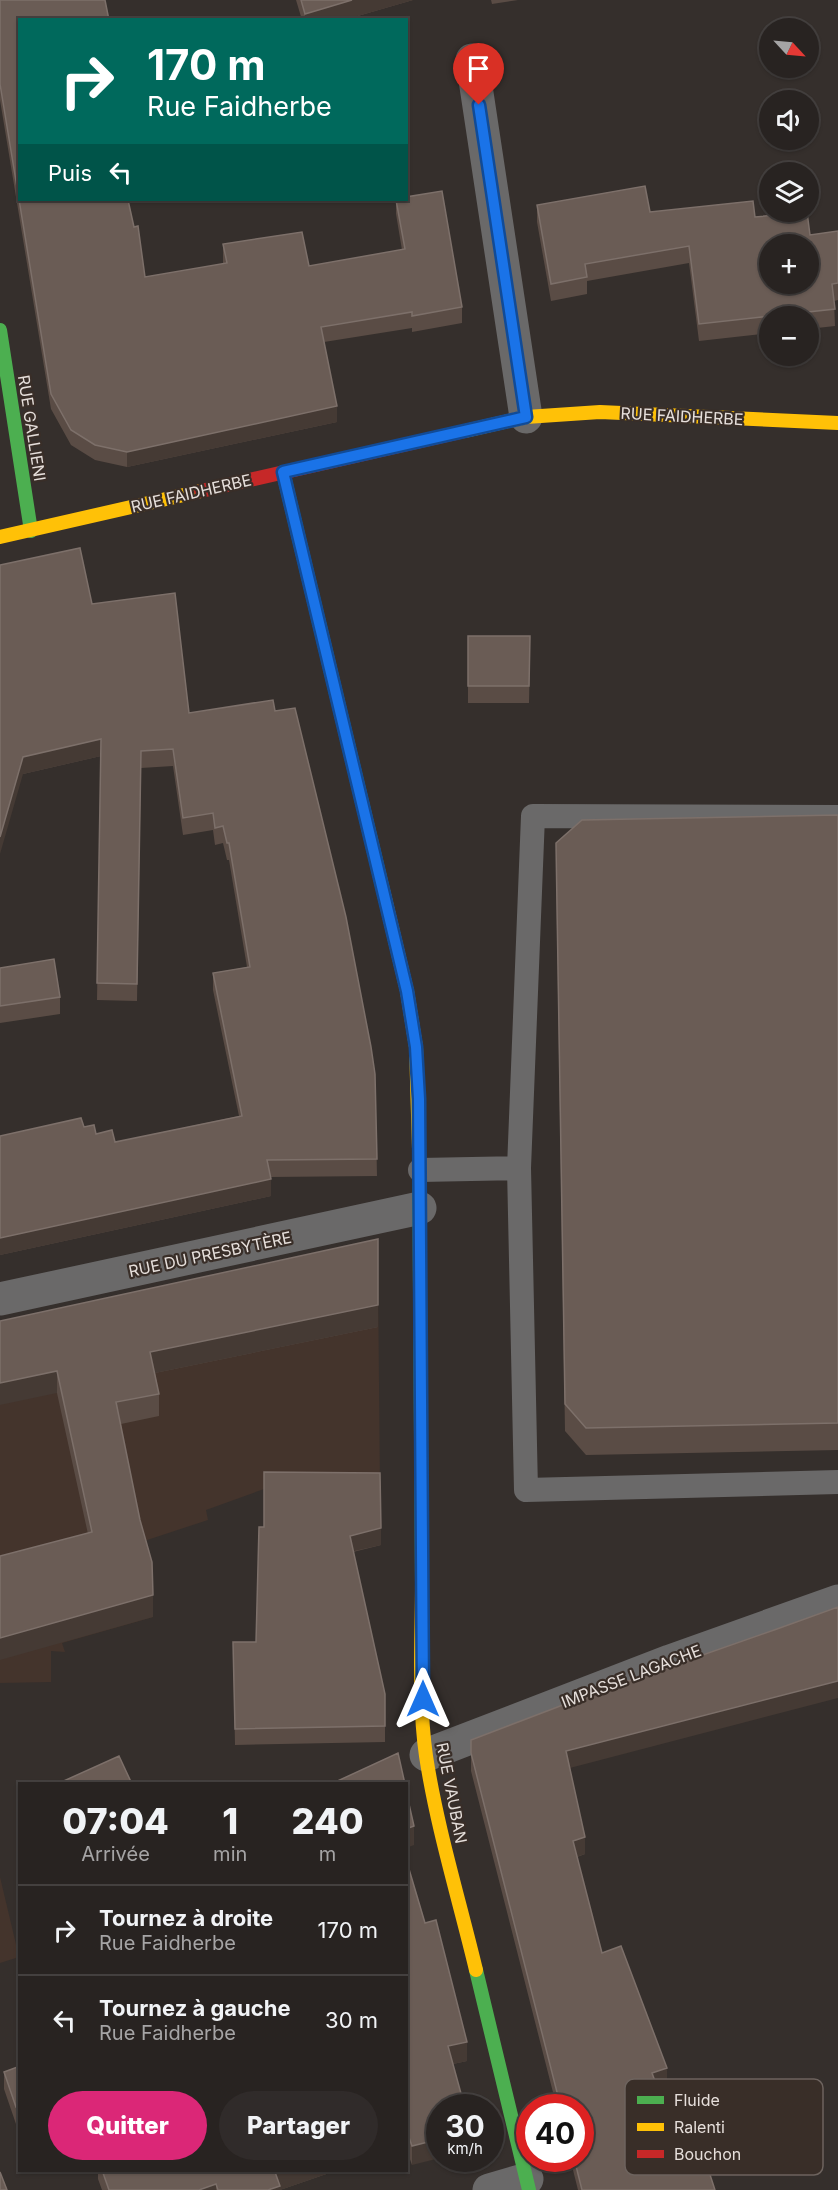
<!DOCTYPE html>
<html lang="fr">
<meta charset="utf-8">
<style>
body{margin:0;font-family:Inter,sans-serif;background:#302b2a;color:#f1f3f6;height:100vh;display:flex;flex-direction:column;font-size:22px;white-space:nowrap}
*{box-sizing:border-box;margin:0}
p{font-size:20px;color:#a5a4a5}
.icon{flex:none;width:33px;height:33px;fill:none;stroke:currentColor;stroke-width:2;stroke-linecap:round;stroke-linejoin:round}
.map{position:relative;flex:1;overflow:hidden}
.side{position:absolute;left:18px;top:1782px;width:390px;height:390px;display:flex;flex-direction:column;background:#282321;border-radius:0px;box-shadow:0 2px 4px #0004,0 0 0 2px #44403f}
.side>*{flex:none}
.hud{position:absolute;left:18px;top:18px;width:390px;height:183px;border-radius:0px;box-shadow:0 2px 4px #0004,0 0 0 2px #44403f;background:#00695c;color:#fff;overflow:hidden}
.needle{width:39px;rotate:116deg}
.buttons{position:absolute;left:759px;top:18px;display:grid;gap:12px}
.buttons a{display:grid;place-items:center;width:60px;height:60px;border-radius:50%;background:#282321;box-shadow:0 2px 4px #0004,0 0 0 2px #44403f;font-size:30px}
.speed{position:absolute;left:426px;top:2094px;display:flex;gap:12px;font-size:30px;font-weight:700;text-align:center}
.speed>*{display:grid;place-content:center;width:78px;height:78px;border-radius:50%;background:#282321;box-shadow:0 2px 4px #0004,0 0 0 2px #44403f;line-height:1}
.speed small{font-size:15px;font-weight:400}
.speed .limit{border:9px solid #d22;background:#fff;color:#111}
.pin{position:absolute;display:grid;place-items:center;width:51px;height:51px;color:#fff;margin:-62px -26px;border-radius:50% 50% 50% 0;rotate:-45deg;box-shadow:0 0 6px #0007}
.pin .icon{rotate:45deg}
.me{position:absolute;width:66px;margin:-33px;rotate:0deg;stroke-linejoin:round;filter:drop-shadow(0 0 4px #0008)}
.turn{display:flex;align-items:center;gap:21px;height:126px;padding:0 30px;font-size:27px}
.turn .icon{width:78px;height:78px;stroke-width:2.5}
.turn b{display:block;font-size:42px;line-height:51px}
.then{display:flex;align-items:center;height:57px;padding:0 30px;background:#0003;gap:12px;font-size:22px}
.eta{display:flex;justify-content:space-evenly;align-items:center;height:102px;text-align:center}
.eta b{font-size:36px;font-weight:800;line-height:42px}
.action{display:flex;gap:12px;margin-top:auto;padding:12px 30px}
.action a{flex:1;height:69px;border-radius:36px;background:#db2777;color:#fff;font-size:24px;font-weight:800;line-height:69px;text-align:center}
.action a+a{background:#302b2a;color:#f1f3f6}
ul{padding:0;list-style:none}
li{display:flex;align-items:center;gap:18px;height:90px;padding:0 30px;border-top:2px solid #44403f}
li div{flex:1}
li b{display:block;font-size:22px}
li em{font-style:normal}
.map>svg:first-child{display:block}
.built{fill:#44342c}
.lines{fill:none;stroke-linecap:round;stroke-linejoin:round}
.lane{stroke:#6a6969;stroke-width:24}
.street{stroke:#6a6969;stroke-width:33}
.fast{stroke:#4caf50;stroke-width:14}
.slow{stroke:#ffc107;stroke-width:14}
.jam{stroke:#c62828;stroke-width:14}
.wall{fill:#5a4c45}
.shaded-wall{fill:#453a34}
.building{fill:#6a5c55;stroke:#7d706a;stroke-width:1.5;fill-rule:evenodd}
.route-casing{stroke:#114b97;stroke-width:15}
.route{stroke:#1a73e8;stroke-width:10}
.labels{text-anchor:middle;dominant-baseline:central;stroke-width:4.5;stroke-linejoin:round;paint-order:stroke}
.street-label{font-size:16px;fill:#e6dfdb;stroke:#392e28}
.key{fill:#392e28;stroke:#6d635e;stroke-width:1.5}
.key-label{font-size:16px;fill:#e6dfdb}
</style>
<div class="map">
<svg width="838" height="2190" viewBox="0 0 838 2190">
<rect width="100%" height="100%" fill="#352f2c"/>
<path class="built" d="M378,1275L380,1489H264L206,1510L208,1520L141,1542L152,1584L153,1617L62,1643L65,1652L51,1651V1682L0,1683V1343Z
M0,1877L19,1957L0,1963Z"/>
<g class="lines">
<path class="lane" d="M838,817L533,816L519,1168L526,1490L838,1482
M420,1170L519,1168"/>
<path class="street" d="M472,60L526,417
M0,1299L420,1208
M426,1755L670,1661L838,1601
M489,2190L527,2179"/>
<path class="fast" d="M0,330L31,531
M283,472L383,890
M419,1149L422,1583
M476,1970L529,2190"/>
<path class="slow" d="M465,431L526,417L600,412L838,423
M0,537L201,491
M383,890L407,991L416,1047L419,1149
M422,1583C422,1638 418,1701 426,1756C437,1828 459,1899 476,1970"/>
<path class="jam" d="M201,491L465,431"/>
</g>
<path class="wall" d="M0,0L20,20L145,277L223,264V244L309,266L402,250L396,214V200L462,307V323L412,332V328L324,342L337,422L127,467L95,460L71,445L51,409L0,100Z
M296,0H413L344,20H302Z
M491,0H518L492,4Z
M537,205L755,217L810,235L838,231V300L834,301L835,326L808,329V316H770V333L699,341L689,263L587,281V294L551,301L537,222Z
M0,565L92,604L189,713L275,711L375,1074L377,1176L270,1177L271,1196L0,1255V1136L84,1127L115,1142L239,1116L213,990V973L247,967L229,860H227L223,843L215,845L213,830L183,835L173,766L141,768L137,1001L97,1000L101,756L23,774Z
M468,636L530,653L529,703H468Z
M838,815V1450L586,1455L565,1431L556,870Z
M0,968L60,997V1014L0,1023Z
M0,1321L378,1327L155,1373L159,1394V1416L121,1424L153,1617L88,1534L57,1393Z
M259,1527L381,1545L353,1552L385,1694V1742L235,1745L233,1642H256Z
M471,1740L570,1768L585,1854L577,1857L602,1953L667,2085L658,2088L678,2144L715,2190H578L570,2158H580V2108H557L471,1771Z
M406,1859L467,2061L453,2064L412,2165L406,2148Z
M20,2066L16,2124L4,2089V2072Z
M98,2170H338L280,2190H102L98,2179Z"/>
<path class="shaded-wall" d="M352,0H413L344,20H305V14Z
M337,406V422L127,467V452Z
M101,739V756L23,774L0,854V837L23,757Z
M271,1179V1196L0,1255V1238Z
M378,1305V1327L150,1374V1352Z
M57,1371V1393L0,1405V1383Z
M381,1528V1545L350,1552V1536Z
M153,1595V1617L0,1660V1638Z
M838,1681V1698L566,1769V1751Z
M414,1826V1845L406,1848V1829Z
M585,1837V1854L573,1858V1841Z
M467,2042V2061L448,2065V2046Z
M667,2068V2085L652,2090V2073Z
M20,2106V2123L16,2124V2107Z
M440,2139V2158L412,2165V2146Z
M280,2170H338L280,2190H268L275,2172Z
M216,2184V2190H199Z"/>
<path class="building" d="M0,0H105L109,20H20V200H128L134,227L138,226L145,277L227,263L223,244L302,232L309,266L405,249L396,200H406V197L442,191L462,307L412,316V312L321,327L337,406L127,452L95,445L71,430L51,394L0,84Z
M301,0H352L305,14Z
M645,186L650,212L753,201L755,217L807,212L810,235L838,231V283L832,284L835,309L699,324L689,246L585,264L587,277L551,284L537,205ZM770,244H808V284H770Z
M80,548L92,604L175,593L189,713L273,700L275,711L295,708L346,917L371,1047L375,1074L377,1159L267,1160L271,1179L0,1238V1136L81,1118L84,1127L94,1125L96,1134L112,1130L115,1142L242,1116L213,973L250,967L229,843H227L223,826L215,828L213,813L183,818L173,749L141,751L137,984L97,983L101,739L23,757L0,837V565Z
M468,636H530L529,686H468Z
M838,815V1423L586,1428L565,1404L556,843L582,820Z
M54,959L60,997L0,1006V968Z
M378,1239V1305L150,1352L159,1394L116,1402L140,1520L152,1562L153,1595L0,1638V1556L92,1532L57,1371L0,1383V1321Z
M264,1472L380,1473L381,1528L350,1536L385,1694V1726L235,1729L233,1642H256L259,1527H264Z
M838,1607V1681L566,1751L585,1837L573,1841L602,1953L621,1946L667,2068L652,2073L678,2144L698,2138L715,2190H582L574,2158H580V2108H561L471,1753V1740L597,1692L777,1629Z
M398,1753L405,1784H331Z
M119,1756L132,1784H57Z
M406,1791L414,1826L406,1829Z
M406,1859L425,1923L436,1920L467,2042L448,2046L465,2108H440V2139L412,2146L406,2129Z
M20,2066V2106L16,2107L4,2072Z
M102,2170H280L275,2172L280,2186L268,2190H218L216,2184L199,2190H109Z
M0,2172L7,2190H0Z"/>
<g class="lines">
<g class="route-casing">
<path id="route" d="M423,1699L419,1099L416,1047L407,991L283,472L526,417L479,105"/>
</g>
<use href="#route" class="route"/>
</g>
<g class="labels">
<g class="street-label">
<text transform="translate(682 416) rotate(3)">RUE FAIDHERBE</text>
<text transform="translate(32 428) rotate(81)">RUE GALLIENI</text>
<text transform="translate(191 493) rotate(-13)">RUE FAIDHERBE</text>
<text transform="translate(210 1254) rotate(-12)">RUE DU PRESBYTÈRE</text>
<text transform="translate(631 1676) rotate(-21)">IMPASSE LAGACHE</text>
<text transform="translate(452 1793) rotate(79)">RUE VAUBAN</text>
</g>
</g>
<rect x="625" y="2079" width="198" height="96" rx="9" class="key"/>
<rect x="637" y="2096" width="27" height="8" fill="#4caf50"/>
<rect x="637" y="2123" width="27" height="8" fill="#ffc107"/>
<rect x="637" y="2150" width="27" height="8" fill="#c62828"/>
<g class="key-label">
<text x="674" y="2106">Fluide</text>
<text x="674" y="2133">Ralenti</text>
<text x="674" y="2160">Bouchon</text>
</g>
</svg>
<div class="buttons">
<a><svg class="needle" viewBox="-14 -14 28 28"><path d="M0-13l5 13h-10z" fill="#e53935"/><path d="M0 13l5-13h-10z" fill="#a5a4a5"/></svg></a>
<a><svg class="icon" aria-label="sound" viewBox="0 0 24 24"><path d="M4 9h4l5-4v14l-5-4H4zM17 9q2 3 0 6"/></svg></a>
<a><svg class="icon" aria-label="layers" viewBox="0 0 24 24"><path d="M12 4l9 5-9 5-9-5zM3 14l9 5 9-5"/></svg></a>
<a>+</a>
<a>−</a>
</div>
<div class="speed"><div>30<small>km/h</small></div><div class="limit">40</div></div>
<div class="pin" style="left:479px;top:105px;background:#d93025"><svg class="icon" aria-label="arrive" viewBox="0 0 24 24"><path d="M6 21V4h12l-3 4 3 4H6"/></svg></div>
<svg class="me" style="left:423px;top:1699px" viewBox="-20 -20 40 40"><path d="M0-17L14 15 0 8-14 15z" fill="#1a73e8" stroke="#fff" stroke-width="4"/></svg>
<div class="hud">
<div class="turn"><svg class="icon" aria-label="right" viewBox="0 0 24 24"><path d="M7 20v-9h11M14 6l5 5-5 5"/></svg><div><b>170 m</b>Rue Faidherbe</div></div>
<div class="then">Puis<svg class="icon" aria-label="left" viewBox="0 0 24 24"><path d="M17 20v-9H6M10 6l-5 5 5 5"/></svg></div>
</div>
<section class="side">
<div class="eta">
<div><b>07:04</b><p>Arrivée</p></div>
<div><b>1</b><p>min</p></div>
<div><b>240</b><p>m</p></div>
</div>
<ul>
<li><svg class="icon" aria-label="right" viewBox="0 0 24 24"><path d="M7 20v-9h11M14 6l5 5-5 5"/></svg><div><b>Tournez à droite</b><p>Rue Faidherbe</p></div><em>170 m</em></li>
<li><svg class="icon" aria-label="left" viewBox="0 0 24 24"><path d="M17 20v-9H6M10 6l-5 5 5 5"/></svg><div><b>Tournez à gauche</b><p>Rue Faidherbe</p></div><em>30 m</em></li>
</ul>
<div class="action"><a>Quitter</a><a>Partager</a></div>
</section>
</div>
